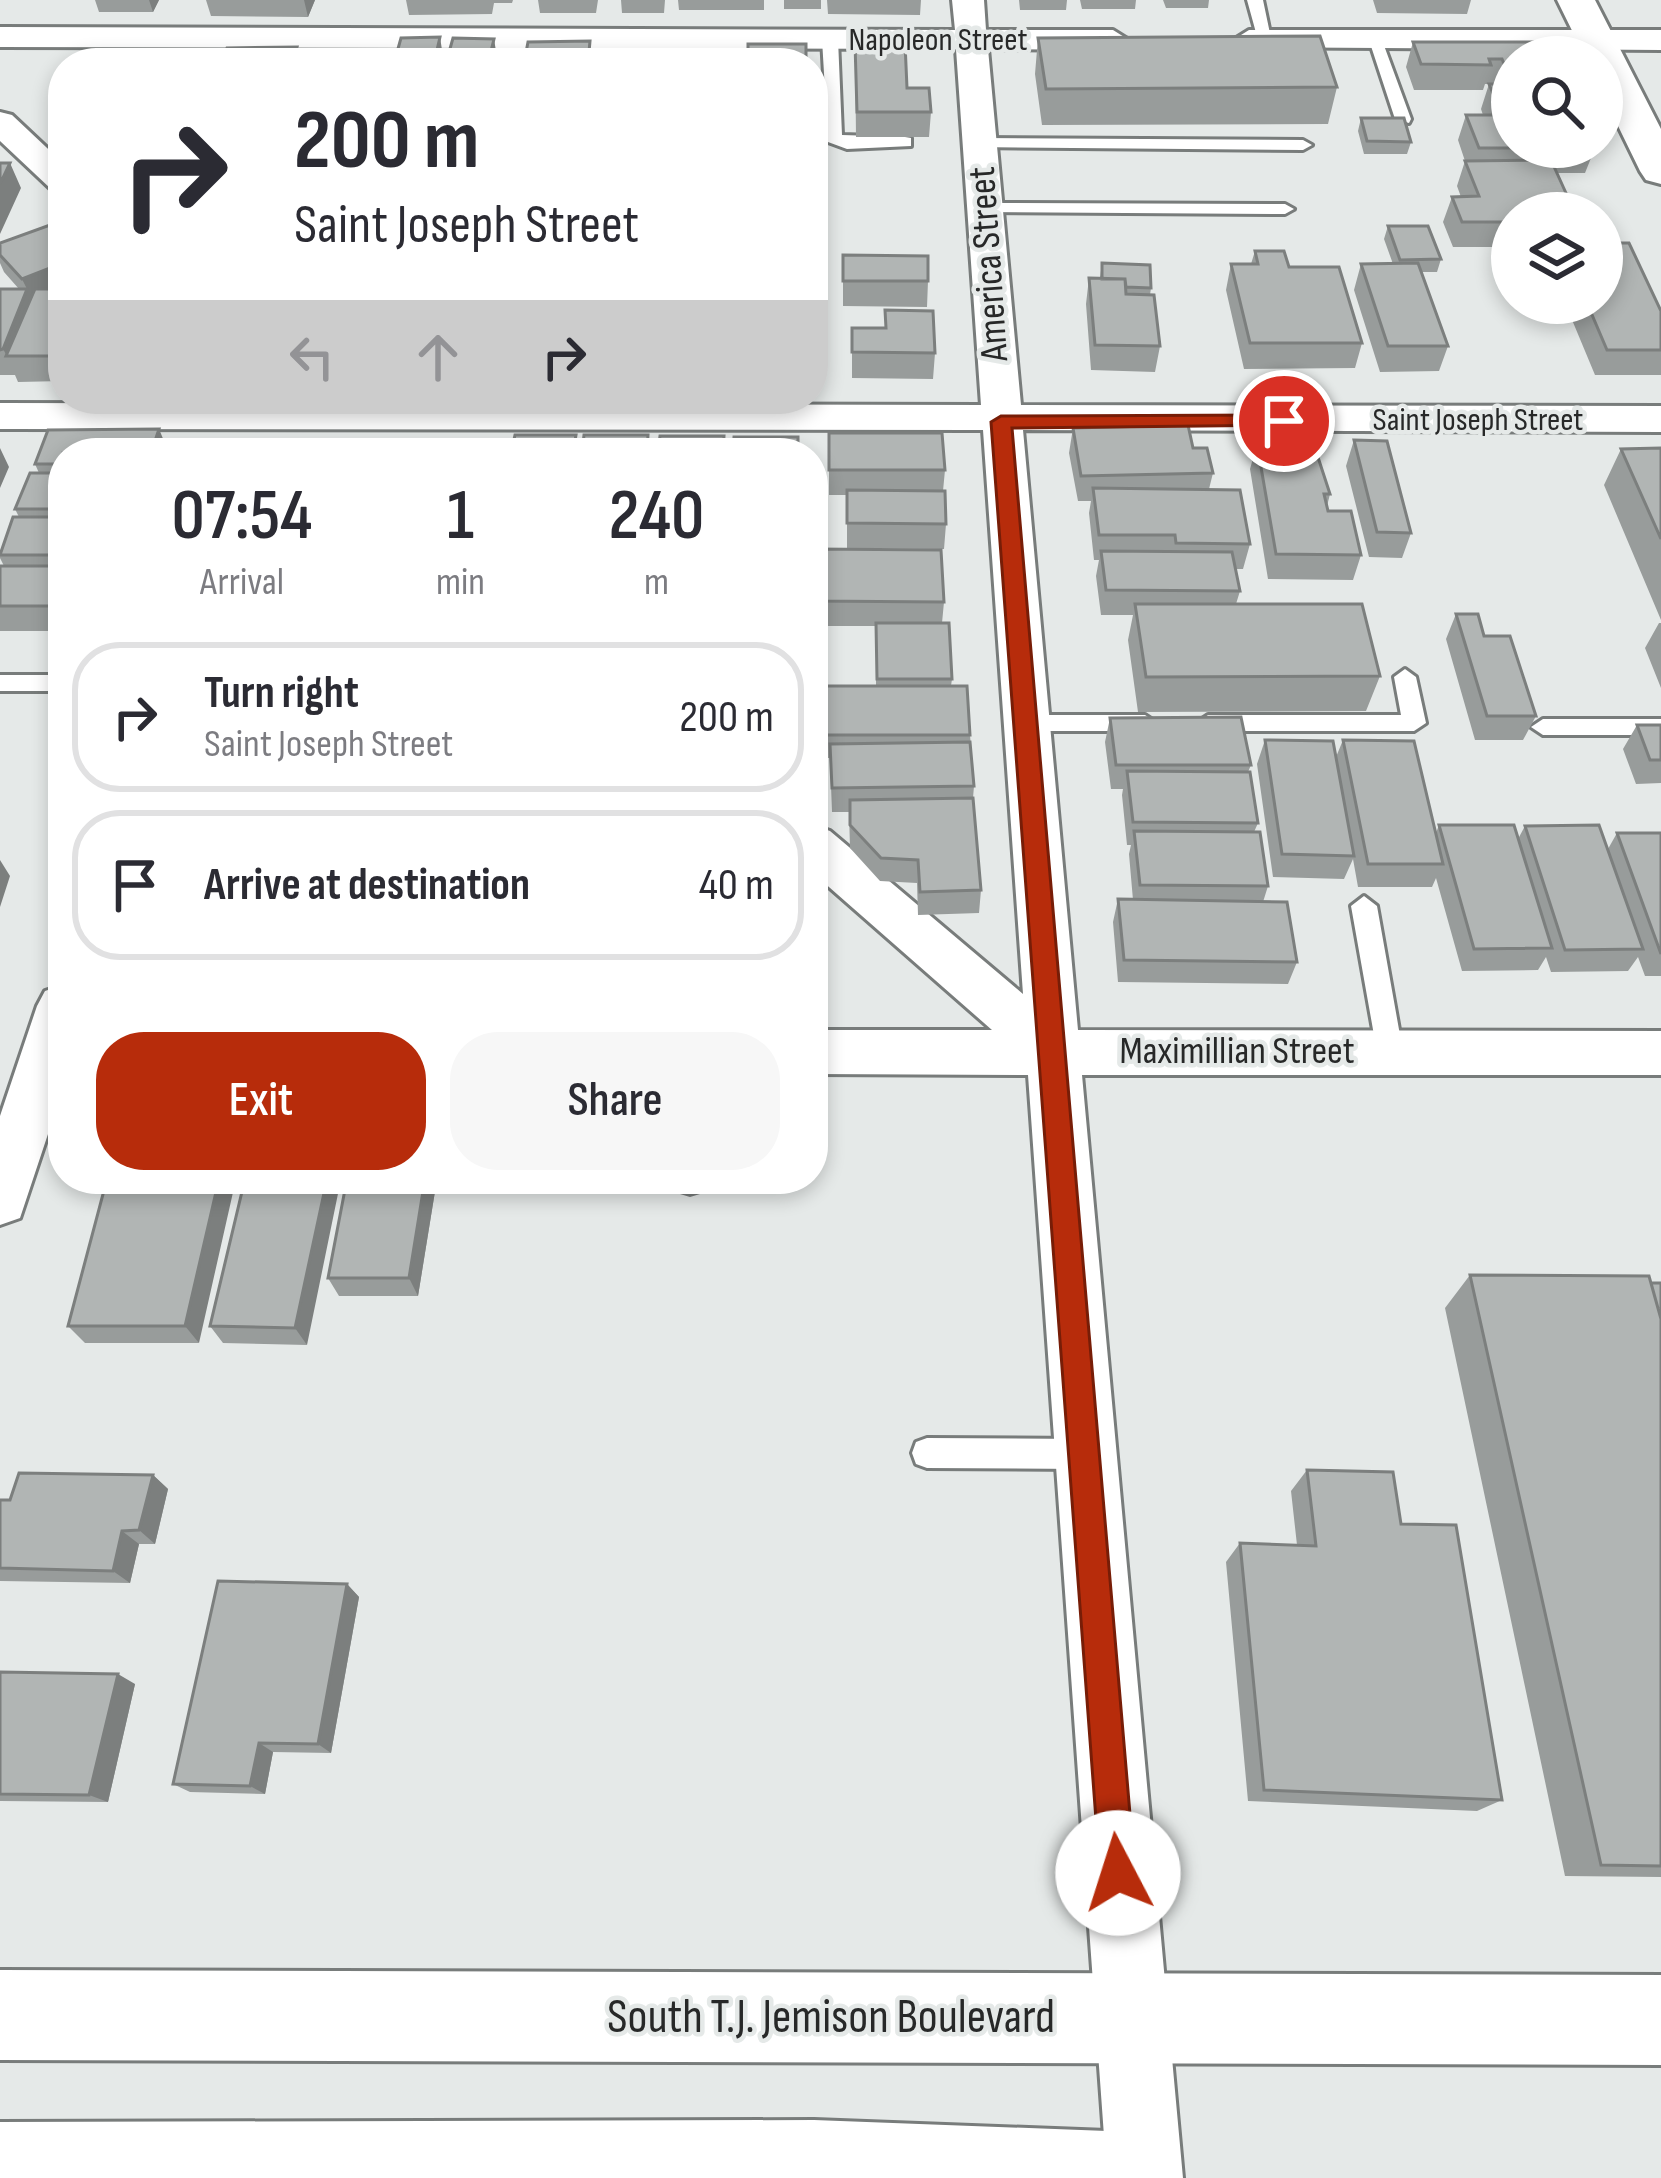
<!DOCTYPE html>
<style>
body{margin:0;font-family:"Sofia Sans Condensed",sans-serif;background:#f7f7f7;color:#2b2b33;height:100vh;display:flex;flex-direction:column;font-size:45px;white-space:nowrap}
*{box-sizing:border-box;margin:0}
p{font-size:39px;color:#7c7c81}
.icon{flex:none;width:66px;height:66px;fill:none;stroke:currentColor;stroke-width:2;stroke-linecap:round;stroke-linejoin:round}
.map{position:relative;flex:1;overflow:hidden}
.panel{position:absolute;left:48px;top:438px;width:780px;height:756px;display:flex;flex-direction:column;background:#fff;border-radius:48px;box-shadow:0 6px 18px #0003}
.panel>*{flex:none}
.hud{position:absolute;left:48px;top:48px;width:780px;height:366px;border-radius:48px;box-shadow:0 6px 18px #0003;background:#fff;color:#2b2b33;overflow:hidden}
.controls{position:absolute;left:1491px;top:36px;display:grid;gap:24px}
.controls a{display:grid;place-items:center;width:132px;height:132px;border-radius:50%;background:#fff;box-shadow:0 6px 18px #0003;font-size:60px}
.pin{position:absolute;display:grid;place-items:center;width:102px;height:102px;color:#fff;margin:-51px;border:6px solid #fff;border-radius:50%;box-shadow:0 3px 12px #0007}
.me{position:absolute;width:132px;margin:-66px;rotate:355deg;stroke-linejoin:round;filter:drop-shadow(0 0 9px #0008)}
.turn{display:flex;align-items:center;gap:42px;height:252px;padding:0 48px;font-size:54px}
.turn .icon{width:156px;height:156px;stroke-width:2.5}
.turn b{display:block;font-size:84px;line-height:102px}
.lanes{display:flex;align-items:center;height:114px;padding:0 48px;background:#0003;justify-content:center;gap:60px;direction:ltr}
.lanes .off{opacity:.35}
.eta{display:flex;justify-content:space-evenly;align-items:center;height:204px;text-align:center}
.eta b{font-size:72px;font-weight:600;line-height:84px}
.button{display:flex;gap:24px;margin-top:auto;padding:24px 48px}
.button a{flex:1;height:138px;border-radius:48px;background:#b72c0b;color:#fff;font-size:48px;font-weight:600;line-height:138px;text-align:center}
.button a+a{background:#f7f7f7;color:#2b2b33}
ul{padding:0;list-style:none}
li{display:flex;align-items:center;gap:36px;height:150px;margin:0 24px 18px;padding:0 24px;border:6px solid #e1e1e2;border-radius:48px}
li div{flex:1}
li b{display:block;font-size:45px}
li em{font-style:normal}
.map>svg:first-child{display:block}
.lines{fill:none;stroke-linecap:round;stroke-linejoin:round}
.lane-casing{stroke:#787c7b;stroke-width:6}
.street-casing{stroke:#787c7b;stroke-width:6}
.secondary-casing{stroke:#787c7b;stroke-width:6}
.lane{fill:#fff;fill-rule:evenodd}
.street{fill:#fff;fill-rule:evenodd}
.secondary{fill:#fff;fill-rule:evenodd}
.wall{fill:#989c9b}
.shaded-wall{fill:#7c7f7e}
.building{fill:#b1b5b4;stroke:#7c7f7e;stroke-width:3}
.route{fill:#b72c0b;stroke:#771d07;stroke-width:3}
.labels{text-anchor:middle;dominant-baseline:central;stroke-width:9;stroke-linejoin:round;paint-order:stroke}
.far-street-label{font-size:33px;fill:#272828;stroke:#e5e9e8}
.street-label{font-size:39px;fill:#272828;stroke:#e5e9e8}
.near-street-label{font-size:48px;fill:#272828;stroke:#e5e9e8}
</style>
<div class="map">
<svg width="1661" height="2178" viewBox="0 0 1661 2178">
<rect width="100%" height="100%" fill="#e5e9e8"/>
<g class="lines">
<g class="lane-casing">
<path id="lane" d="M1247,0H1263L1272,43L1258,40Z
M830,34L838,39L842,135L905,137L911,138V146L847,149L828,142L822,39Z
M1368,37L1382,40L1411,119L1409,123L1395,119Z
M980,138L1303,140L1312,145L1303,150L974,147L971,143Z
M985,203L1285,204L1294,209L1285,214L979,212V204Z
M1405,669L1416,677L1426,723L1414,731H1208L1196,723L1208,715H1401L1394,677Z
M0,675H63V691H0Z
M1026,715H1145L1157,723L1145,731H1026L1014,723Z
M1543,719H1661V735H1543L1531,727Z
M1364,896L1377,906L1403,1052L1399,1060H1381L1377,1052L1351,906Z
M676,1179H704L700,1191L690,1194L680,1191Z
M927,1438L1083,1439L1094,1443L1098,1454L1094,1465L1083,1469L927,1468L916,1464L912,1453L916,1442Z"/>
</g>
<g class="street-casing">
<path id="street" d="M952,0H984L986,30H1113L1129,40L1113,50L988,49L1021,405L1661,406V432L1023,430L1078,1030L1661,1031V1075H1082L1183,2178H1107L1028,1075L813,1074V1030H992L813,873V825L830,831L1023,994L983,430L0,429V403L981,405L956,49L0,47V27L955,30Z
M1249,30H1661V50L1238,47L1233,40Z
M0,112L12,115L63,163V193L51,189L0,141Z
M63,985V1089L20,1218L0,1225V1116L37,1006L45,991Z"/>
</g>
<g class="secondary-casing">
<path id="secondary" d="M1557,0H1595L1661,129V184L1646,180L1640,171L1602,93V57H1585Z
M0,1970L1661,1975V2065L0,2060Z
M814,2120L1107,2131L1140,2145L1154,2178H0V2122Z"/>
</g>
<use href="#lane" class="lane"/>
<use href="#street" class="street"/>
<use href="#secondary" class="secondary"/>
</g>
<path class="wall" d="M95,0H159L153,12H99Z
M206,0H315L308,17L211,16Z
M406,0H513L512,3H494L492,14L409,15Z
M538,0H598L596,13H540Z
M621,0H665L664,13H622Z
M678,0H764V10H679Z
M784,0H821V9H784Z
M827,0H921L920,15L828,14Z
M1019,0H1067L1066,10H1020Z
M1080,0H1136L1135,9H1082Z
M1163,0H1209L1208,8H1166Z
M1373,0H1471L1467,14L1377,13Z
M1038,38L1337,87L1328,124L1042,125L1035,74Z
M1413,42L1512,57V147L1595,148L1585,173H1557L1512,213V247H1453L1443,222L1452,197H1461L1457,186L1465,161L1458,140L1466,115H1483L1481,109L1489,84H1485L1483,90H1414L1406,67Z
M855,43L931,112L929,137H856Z
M1361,118L1411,142L1407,154H1364L1358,131Z
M1388,226L1441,259L1437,272H1422L1448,346L1439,371L1380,372L1354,290L1361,264H1393L1384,239Z
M63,238V381L18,382L15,375H0V289H19L4,272L0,263V243Z
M1255,251L1289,267L1362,343L1355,368L1244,369L1226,290L1231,264H1251Z
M843,255L928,281L927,307L843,306Z
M1102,263L1151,288L1150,295L1160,346L1155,372L1091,370L1086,304L1089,278H1100Z
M1565,303H1602L1661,311V375H1595Z
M852,328L935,353L933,379L852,378Z
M1073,428L1193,448L1213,473L1209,489L1250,544L1243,569H1236L1240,591L1236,604L1380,676L1366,711L1138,712L1128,640L1133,615H1101L1096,576L1099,560H1094L1089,513L1091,501H1078L1069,453Z
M829,433L945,470L943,491L946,524L944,549L847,548V495H829Z
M1354,440L1411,533L1402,558L1369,557L1346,466Z
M1257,444L1330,494L1327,506L1328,511L1361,555L1353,580L1268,579L1250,469Z
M1661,448V620L1604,485L1621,449Z
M63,453V631H0V566H4L0,558V551L19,517L15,509L39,473L35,464Z
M813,549L944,602L942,623L952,679L951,686L970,735L974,786L973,798L981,890L979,913L918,915L917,883L880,881L850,848L849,812H832L830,758H817V686H876V626H813Z
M1456,614L1484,636L1536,716L1523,740H1475L1446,639Z
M1659,623H1661V688L1645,648Z
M1110,718L1251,765L1248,772L1258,823L1254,832L1268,886L1263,902L1297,962L1288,984L1118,982L1113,922L1118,899L1133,900L1129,854L1131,845H1127L1122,795L1123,789H1111L1105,742Z
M1637,725H1661V783L1636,784L1623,749Z
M1265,740L1336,757L1343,740L1436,833L1439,825L1518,839L1525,826L1608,849L1617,833H1661V976H1645L1638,957L1628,971L1551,972L1546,957L1538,970L1462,971L1436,878L1432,887H1358L1353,859L1344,879L1273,877L1257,764Z
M107,1179L199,1343H85L68,1326Z
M245,1179L307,1345L223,1343L210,1326Z
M437,1179L418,1296H339L328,1278Z
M1470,1275L1661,1283V1877L1565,1876L1445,1308Z
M1307,1470L1401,1524L1502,1800L1477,1811L1248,1801L1226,1562L1240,1543L1297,1545L1291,1491Z
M153,1475L168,1489L155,1544H139L130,1583L0,1581V1500H10Z
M347,1584L359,1597L331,1753L273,1752L265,1794L190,1792L173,1784Z
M0,1672L135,1684L108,1802L0,1801Z"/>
<path class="shaded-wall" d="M149,0H159L153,12Z
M304,0H315L308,17Z
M440,37L444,63H434Z
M494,39L498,63H488Z
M297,47L301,63H292Z
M10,163L21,188L0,234V184Z
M63,263V293L7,356L3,349L27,289L22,279Z
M63,336V374L55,356Z
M159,429L169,453H151Z
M0,448L9,467L0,488Z
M0,860L10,876L0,907Z
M219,1179H236L199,1343L185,1326Z
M327,1179H341L307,1345L295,1328Z
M425,1179H437L418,1296L409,1278Z
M153,1475L168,1489L155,1544L139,1530Z
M122,1531L139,1544L130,1583L113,1571Z
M347,1584L359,1597L331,1753L318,1744Z
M118,1674L135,1684L108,1802L89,1795Z
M259,1743L273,1752L265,1794L250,1786Z"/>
<path class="building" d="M1320,36L1337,87L1046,89L1038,38Z
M440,37L434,63H394L401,38Z
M453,38L494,39L488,63H446Z
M590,41L588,63H524L528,42Z
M1413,42H1541L1547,57H1512V83L1502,59H1489L1491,65L1421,64Z
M855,43H905L907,88H929L931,112H857Z
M748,44H806V63H748Z
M297,47L292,63H221L227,48Z
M1489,84H1512V103H1497Z
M1466,115H1512V147L1595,148H1479Z
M1361,118H1404L1411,142L1367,141Z
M1551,160L1575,213H1512V222H1462L1452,197L1479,196L1465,161Z
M0,163H10L0,184Z
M50,225L63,238V263L22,279L0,255V243Z
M1388,226H1428L1441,259L1400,260Z
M1602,243H1629L1661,311V350H1607L1587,303H1602Z
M1255,251H1284L1289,267H1339L1362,343H1250L1231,264H1258Z
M843,255L928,256V281H843Z
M1102,263L1150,265L1151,288L1126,287L1125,279H1102Z
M1418,263L1448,346H1388L1361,264Z
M1089,278L1125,279L1126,294L1154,295L1160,346L1095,345Z
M0,289H27L3,349L0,350Z
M35,289H63V336L55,356H6Z
M885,310L933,311L935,353L852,352V328H886Z
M1188,425L1193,448H1207L1213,473L1081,476L1073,428Z
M159,429L151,453H63V464H35L48,430Z
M829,433H942L945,470H829Z
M515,435H576L573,453H511Z
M584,435H648L647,453H582Z
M660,436H724L723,453H658Z
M734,437H798V453H733Z
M1354,440L1387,441L1411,533L1377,532Z
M1257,444L1314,445L1330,494H1324L1328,511H1351L1361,555L1276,554Z
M1661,448V539L1621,449Z
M30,473H63V509H15Z
M1093,488L1240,490L1250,544L1176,543L1175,535H1099Z
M847,490L945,491L946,524L847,523Z
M13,517H63V555H0Z
M813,549L941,550L944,602L813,601Z
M1101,551L1232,552L1240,591L1106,590Z
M0,566H63V606H0Z
M1135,604H1362L1380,676L1146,677Z
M1456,614H1478L1484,636H1510L1536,716H1487Z
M876,623H949L952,679H877Z
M817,686H967L970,735H817Z
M1241,717L1251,765H1116L1110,718Z
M1637,725H1661V760H1650Z
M1265,740L1333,741L1354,856L1282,854Z
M1343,740L1414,741L1443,864H1368Z
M970,742L974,786L832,788L830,744Z
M1127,771L1250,772L1258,823L1133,822Z
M973,798L981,890L920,892L918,860L881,858L850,825V800Z
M1439,825H1514L1552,948L1474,949Z
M1599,825L1643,949L1565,950L1525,826Z
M1134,831L1260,832L1268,886L1140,885Z
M1617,833H1661V954Z
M1118,899L1287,902L1297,962L1124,960Z
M107,1179H219L185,1326H68Z
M245,1179H327L295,1328L210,1326Z
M347,1179H425L409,1278H328Z
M1470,1275L1649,1276L1661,1319V1866L1601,1865Z
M1651,1283H1661V1319Z
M1307,1470L1393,1472L1401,1524L1456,1525L1502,1800L1264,1790L1240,1543L1316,1546Z
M19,1473L153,1475L139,1530L122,1531L113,1571L0,1568V1500H10Z
M218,1581L347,1584L318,1744L259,1743L250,1786L173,1784Z
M0,1672L118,1674L89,1795L0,1794Z"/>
<path class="route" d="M1284,415L1291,416V425L1012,428L1135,1873L1130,1885L1118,1891L1105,1885L1100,1873L991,422L1001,416Z"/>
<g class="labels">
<g class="far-street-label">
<text x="938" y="40">Napoleon Street</text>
<text x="1478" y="420">Saint Joseph Street</text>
</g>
<g class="street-label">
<text transform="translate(989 264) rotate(-94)">America Street</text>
<text x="1237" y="1051">Maximillian Street</text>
</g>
<g class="near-street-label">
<text x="831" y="2017">South T.J. Jemison Boulevard</text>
</g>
</g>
</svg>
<div class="controls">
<a><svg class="icon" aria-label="search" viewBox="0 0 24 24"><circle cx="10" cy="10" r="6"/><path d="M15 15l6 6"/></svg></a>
<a><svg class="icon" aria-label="layers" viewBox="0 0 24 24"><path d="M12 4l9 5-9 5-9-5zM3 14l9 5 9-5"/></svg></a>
</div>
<div class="pin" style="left:1284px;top:421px;background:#d93025"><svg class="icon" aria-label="arrive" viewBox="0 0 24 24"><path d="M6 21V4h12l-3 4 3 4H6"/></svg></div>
<svg class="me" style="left:1118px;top:1873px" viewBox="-20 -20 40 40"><circle r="19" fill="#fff"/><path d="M0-13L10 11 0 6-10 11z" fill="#b72c0b"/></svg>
<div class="hud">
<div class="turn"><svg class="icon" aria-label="right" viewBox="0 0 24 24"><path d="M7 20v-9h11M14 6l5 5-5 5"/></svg><div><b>200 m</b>Saint Joseph Street</div></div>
<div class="lanes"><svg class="icon off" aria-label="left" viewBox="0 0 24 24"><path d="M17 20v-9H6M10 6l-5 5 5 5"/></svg><svg class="icon off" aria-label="ahead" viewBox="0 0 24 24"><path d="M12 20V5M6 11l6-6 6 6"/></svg><svg class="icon" aria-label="right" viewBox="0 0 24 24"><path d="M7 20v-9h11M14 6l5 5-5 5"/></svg></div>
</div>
<section class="panel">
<div class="eta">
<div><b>07:54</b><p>Arrival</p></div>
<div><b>1</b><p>min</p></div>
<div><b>240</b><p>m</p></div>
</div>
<ul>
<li><svg class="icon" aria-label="right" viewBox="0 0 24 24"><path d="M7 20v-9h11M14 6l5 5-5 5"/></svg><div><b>Turn right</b><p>Saint Joseph Street</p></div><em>200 m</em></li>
<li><svg class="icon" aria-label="arrive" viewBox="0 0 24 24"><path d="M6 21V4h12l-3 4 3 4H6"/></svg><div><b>Arrive at destination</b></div><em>40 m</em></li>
</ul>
<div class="button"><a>Exit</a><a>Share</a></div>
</section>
</div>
